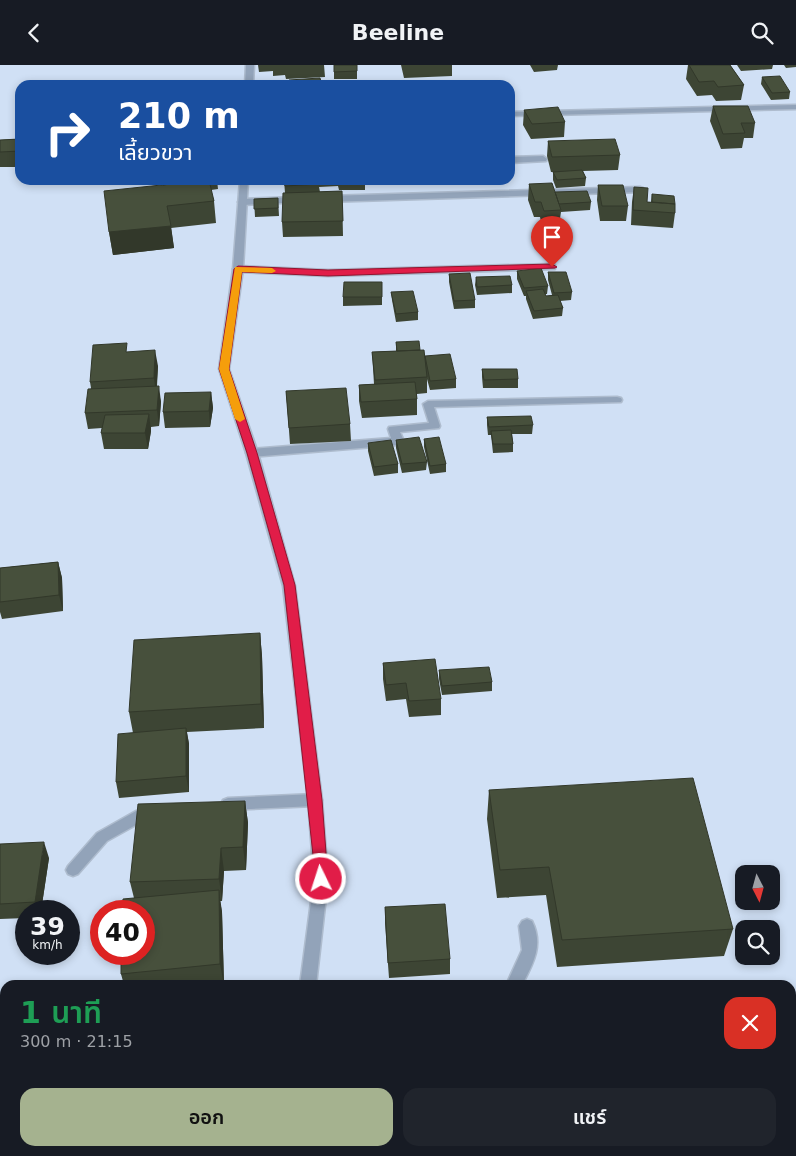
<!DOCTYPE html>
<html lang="th">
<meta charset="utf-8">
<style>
body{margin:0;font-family:"DejaVu Sans","Noto Sans Thai",sans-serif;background:#20242c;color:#f1f3f6;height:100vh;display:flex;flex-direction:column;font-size:19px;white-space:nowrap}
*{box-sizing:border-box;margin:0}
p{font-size:16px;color:#9ea1a6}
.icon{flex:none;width:28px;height:28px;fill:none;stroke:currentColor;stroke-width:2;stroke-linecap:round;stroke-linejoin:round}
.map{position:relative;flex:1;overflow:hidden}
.details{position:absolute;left:0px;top:915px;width:796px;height:176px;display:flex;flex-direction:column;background:#171b24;border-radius:15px 15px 0 0;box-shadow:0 2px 8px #0003}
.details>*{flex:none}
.top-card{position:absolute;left:15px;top:15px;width:500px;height:105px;border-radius:15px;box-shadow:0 2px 8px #0003;background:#1a4fa0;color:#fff;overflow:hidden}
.needle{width:32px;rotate:174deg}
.controls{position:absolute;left:735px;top:800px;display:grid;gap:10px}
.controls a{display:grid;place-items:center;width:45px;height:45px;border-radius:10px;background:#171b24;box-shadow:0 2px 8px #0003;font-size:25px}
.speed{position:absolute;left:15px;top:835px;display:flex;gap:10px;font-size:25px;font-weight:700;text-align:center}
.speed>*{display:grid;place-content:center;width:65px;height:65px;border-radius:50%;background:#171b24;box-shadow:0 2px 8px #0003;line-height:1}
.speed small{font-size:12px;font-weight:400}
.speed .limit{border:8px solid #d22;background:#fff;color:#111}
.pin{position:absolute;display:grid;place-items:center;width:42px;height:42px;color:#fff;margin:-51px -21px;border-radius:50% 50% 50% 0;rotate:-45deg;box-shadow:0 0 5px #0007}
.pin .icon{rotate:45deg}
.me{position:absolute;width:55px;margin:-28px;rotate:356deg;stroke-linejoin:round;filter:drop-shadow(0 0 4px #0008)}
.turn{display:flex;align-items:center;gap:18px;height:105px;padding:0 20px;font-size:22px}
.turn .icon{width:65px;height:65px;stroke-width:2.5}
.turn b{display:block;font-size:35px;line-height:42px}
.round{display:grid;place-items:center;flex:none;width:52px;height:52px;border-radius:15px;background:#20242c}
.overview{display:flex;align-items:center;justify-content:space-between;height:85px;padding:0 20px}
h1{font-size:30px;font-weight:600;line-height:38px;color:#1e9e55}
.cta{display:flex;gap:10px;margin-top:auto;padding:10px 20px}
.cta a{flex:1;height:58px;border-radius:15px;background:#a5b28f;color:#111;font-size:20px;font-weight:600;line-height:58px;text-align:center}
.cta a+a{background:#20242c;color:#f1f3f6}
header{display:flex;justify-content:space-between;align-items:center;height:65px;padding:0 20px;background:#171b24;font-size:22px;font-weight:600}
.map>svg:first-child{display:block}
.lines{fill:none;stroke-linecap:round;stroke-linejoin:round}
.minor-casing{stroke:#aebcce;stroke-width:3}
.tertiary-casing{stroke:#aebcce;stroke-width:3}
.minor{fill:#92a3b9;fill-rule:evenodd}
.tertiary{fill:#92a3b9;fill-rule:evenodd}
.wall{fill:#3d4534}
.shaded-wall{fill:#32382a}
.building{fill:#47503c;stroke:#32382a}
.route{fill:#e11d48;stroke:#92132f}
.slow{fill:#f59e0b}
</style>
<header><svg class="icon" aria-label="back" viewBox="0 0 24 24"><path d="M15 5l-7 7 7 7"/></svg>Beeline<svg class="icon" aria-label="search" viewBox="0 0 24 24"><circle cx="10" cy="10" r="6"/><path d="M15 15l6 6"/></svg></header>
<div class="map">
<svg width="796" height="1091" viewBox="0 0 796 1091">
<rect width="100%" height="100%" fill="#d0e0f5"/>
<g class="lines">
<g class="minor-casing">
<path id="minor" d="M796,40V44L510,51V47Z
M543,91L547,94L546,96L510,98V92Z
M640,122L643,123V127L325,137L320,134L325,131Z
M297,132L302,135L300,137L243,140L238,137L243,134Z
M552,199L555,200V204L328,211L238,207L233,204L238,201L328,205Z
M617,332L621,333L622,335L621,337L434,342L440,361L439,363L400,367L404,376L398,380L252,392L246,388L252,384L391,373L388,364L389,362L429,358L423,339L428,336Z
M315,729L320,731L322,735L320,739L315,741L228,745L223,743L221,739L223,735L228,733Z
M151,743L156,745L158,749L156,753L143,756L107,776L78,809L73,811L68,809L66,805L68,801L97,768L136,746Z
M527,854L532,856C544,880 533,899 522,920H506L522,885L519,861L522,856Z
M0,962H5V976H0Z"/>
</g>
<g class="tertiary-casing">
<path id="tertiary" d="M246,0H254L253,20H245Z
M240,115H248L243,204L229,304L258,388L295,521L322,735L328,814L316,920H300L314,814L308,735L283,521L246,388L219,304L233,204Z
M302,1086H320V1091H302Z"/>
</g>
<use href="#minor" class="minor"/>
<use href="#tertiary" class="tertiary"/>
</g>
<path class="wall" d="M258,0H324L325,12L286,14L285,10L273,11V6L259,7Z
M334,0H357V14H334Z
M401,0H452V11L404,13Z
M530,0H558L557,5L534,7Z
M688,0H730L744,20L741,35L716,36L712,30L697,31L686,14Z
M737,0H773L772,4L741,6Z
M784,0H796V2L786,3Z
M762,12L790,27L789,34L771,35L761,19Z
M713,41L755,58L753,73H744L742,83L721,84L710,56Z
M524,45L565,57L564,72L531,74L523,60Z
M20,74V102H0V75Z
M548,76L620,90L618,105L583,106L586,113L585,121L556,123L553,115V107H556H551L547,91Z
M82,115H108V116L83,117Z
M198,115H217L218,124L211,125L214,136L216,158L171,163L174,183L113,190L109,167L194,116H198Z
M284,115H378V120H365V125H339L338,121L319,122L320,127L342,126L343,171L283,172L282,157L285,128Z
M529,119L555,128L591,137L590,145L561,147L559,160L542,161L540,152H534L528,135Z
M598,120L628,141L626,156H600L597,135Z
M634,122L647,137H651L652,129L675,148L673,163L631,160L632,137Z
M278,133L279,151L255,152L254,134Z
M517,206L548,221L547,229H545L546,231L552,230L548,215V207L572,227L571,235L560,236L563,243L562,251L533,254L526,234V231H524L517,214Z
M449,209L475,235V243L454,244L449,217Z
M476,212L512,220V228L477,230L475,220Z
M382,217V240L343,241V232Z
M391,227L418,247V255L396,257L392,235Z
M396,277L420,285L425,291L456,314V323L430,325L427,314V328L417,329V350L362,353L359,336V320L374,319L372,287L396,286Z
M128,287L158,301L157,321L161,337L159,361L151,362V366L148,384H104L101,368L102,363L88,364L85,348L91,323L90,317Z
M482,304L518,314V323H483L482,312Z
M286,326L350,359L351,376L290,379Z
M211,327L213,343L210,362L165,363L163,347Z
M487,352L533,360L532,369H512L513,379V387L493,388L491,370H488L487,360Z
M424,374L446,399V407L430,409L424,382Z
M396,375L427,397L426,405L402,408L396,383Z
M368,378L398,399V408L374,411L368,386Z
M58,497L62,513L63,546L2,554L0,547V503Z
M260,568L262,591L264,663L187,667L189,679V727L119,733L116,717L133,668L129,647Z
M383,598L441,634V650L409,652L406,634L386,636L383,614Z
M439,605L492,617V626L442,630L439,614Z
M489,725L733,864L724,891L557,902L546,830L497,833L487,754Z
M245,736L248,758L246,805L224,806L222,836H220L222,847L224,920H124L121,909L134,833L130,817Z
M0,779L49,793L41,846H26V853L0,854Z
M385,842L450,894V909L389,913L385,858Z
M0,1028H5V1086H177L178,1091H0Z"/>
<path class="shaded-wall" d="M171,161L174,183L113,190L109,167Z
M155,285L158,301L156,329L154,313Z
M159,321L161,337L159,361L157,345Z
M211,327L213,343L210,362L209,346Z
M149,349L151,366L148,384L145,368Z
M58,497L62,513L63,546L59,530Z
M260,568L262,591L264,663L261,639Z
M186,663L189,679V727L186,711Z
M245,736L248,758L246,805L243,782Z
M44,777L49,793L41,846H38L35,837Z
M221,783L224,806L222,836L219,814Z
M219,825L222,847L224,920L220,899Z
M172,1086H177L178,1091H172Z"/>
<path class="building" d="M334,0H357V6L334,7Z
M689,0H730L744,20L718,22L714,16L699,17Z
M780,11L790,27L772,28L762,12Z
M320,13L322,20H290L289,15Z
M156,16V20H106V19Z
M713,41H748L755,58H741L745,68L723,69Z
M558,42L565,57L532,59L524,45Z
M20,74V86L0,87V75Z
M615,74L620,90L552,92L548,76Z
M582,105L586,113L557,115L553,107Z
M163,115H193V116L163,120Z
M209,115L214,136L167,141L171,161L109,167L104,126Z
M209,115H217L218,116L209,117Z
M284,115H319V119L285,121Z
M552,118L561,145L544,146L541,137H535L529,119Z
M598,120H623L628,141H602Z
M634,122L648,123L647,137L675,139V148L633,145Z
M342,126L343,156L282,157L283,128Z
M587,126L591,137L559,139L555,127Z
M652,129L674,131L675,139L652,137Z
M278,133V143L254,144V134Z
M541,203L548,221L524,223L517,206Z
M548,207H566L572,227L554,228Z
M470,208L475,235L454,236L449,209Z
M510,211L512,220L477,222L476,212Z
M344,217H382V232H343Z
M543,224L546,231L558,230L563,243L534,246L526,226Z
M413,226L418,247L396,249L391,227Z
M419,276L420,285L397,286L396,277Z
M127,278L126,287L155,285L154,313L90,317L93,280Z
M424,285L427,312L375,315L372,287Z
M450,289L456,314L430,316L425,291Z
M482,304H517L518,314L484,315Z
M415,317L417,334L361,337L359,320Z
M159,321L157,345L85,348L88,324Z
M346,323L350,359L289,363L286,326Z
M211,327L209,346L163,347L165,328Z
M149,349L145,368H101L105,350Z
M531,351L533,360L489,362L487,352Z
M511,365L513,379H493L491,366Z
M419,372L427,397L402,399L396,375Z
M439,372L446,399L430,401L424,374Z
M391,375L398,399L374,402L368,378Z
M58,497L59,530L0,537V503Z
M260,568L261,639L129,647L134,575Z
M435,594L441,634L409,636L406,618L386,620L383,598Z
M489,602L492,617L442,621L439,605Z
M186,663V711L116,717L118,669Z
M693,713L733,864L562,875L549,802L500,805L489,725Z
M245,736L243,782L221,783L219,814L130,817L138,739Z
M44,777L35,837L0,839V779Z
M219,825L220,899L121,909V889H144V846H122L123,834Z
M445,839L450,894L388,898L385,842Z
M0,1028H5V1079H0Z
M14,1086H172V1091H0V1088Z"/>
<path class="route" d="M552,199L557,202L555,203L328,211L242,207L229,304L257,388L295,520L322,735L328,814L326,818H316L284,520L247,388L219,304L234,204L238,201L328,205Z"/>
<path class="slow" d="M235,202L272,203L276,206L272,208L242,207L229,304L245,354L240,357L235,354L219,304Z"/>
</svg>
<div class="controls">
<a><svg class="needle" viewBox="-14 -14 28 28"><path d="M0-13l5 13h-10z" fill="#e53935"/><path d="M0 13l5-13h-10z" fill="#9ea1a6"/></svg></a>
<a><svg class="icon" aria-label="search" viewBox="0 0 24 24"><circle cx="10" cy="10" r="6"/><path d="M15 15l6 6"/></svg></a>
</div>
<div class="speed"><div>39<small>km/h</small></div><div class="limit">40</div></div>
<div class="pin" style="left:552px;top:202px;background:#d93025"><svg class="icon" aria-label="arrive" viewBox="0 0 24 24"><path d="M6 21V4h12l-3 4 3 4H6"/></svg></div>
<svg class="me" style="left:321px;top:814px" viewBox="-20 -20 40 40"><circle r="17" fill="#e11d48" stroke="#fff" stroke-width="3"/><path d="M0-11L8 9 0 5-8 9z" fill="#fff"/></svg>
<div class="top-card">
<div class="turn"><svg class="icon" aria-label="right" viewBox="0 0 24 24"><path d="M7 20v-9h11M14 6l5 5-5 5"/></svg><div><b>210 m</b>เลี้ยวขวา</div></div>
</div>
<section class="details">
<div class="overview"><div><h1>1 นาที</h1><p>300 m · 21:15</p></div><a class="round" style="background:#d93025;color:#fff"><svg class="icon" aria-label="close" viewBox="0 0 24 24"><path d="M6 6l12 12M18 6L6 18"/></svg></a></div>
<div class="cta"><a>ออก</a><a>แชร์</a></div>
</section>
</div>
